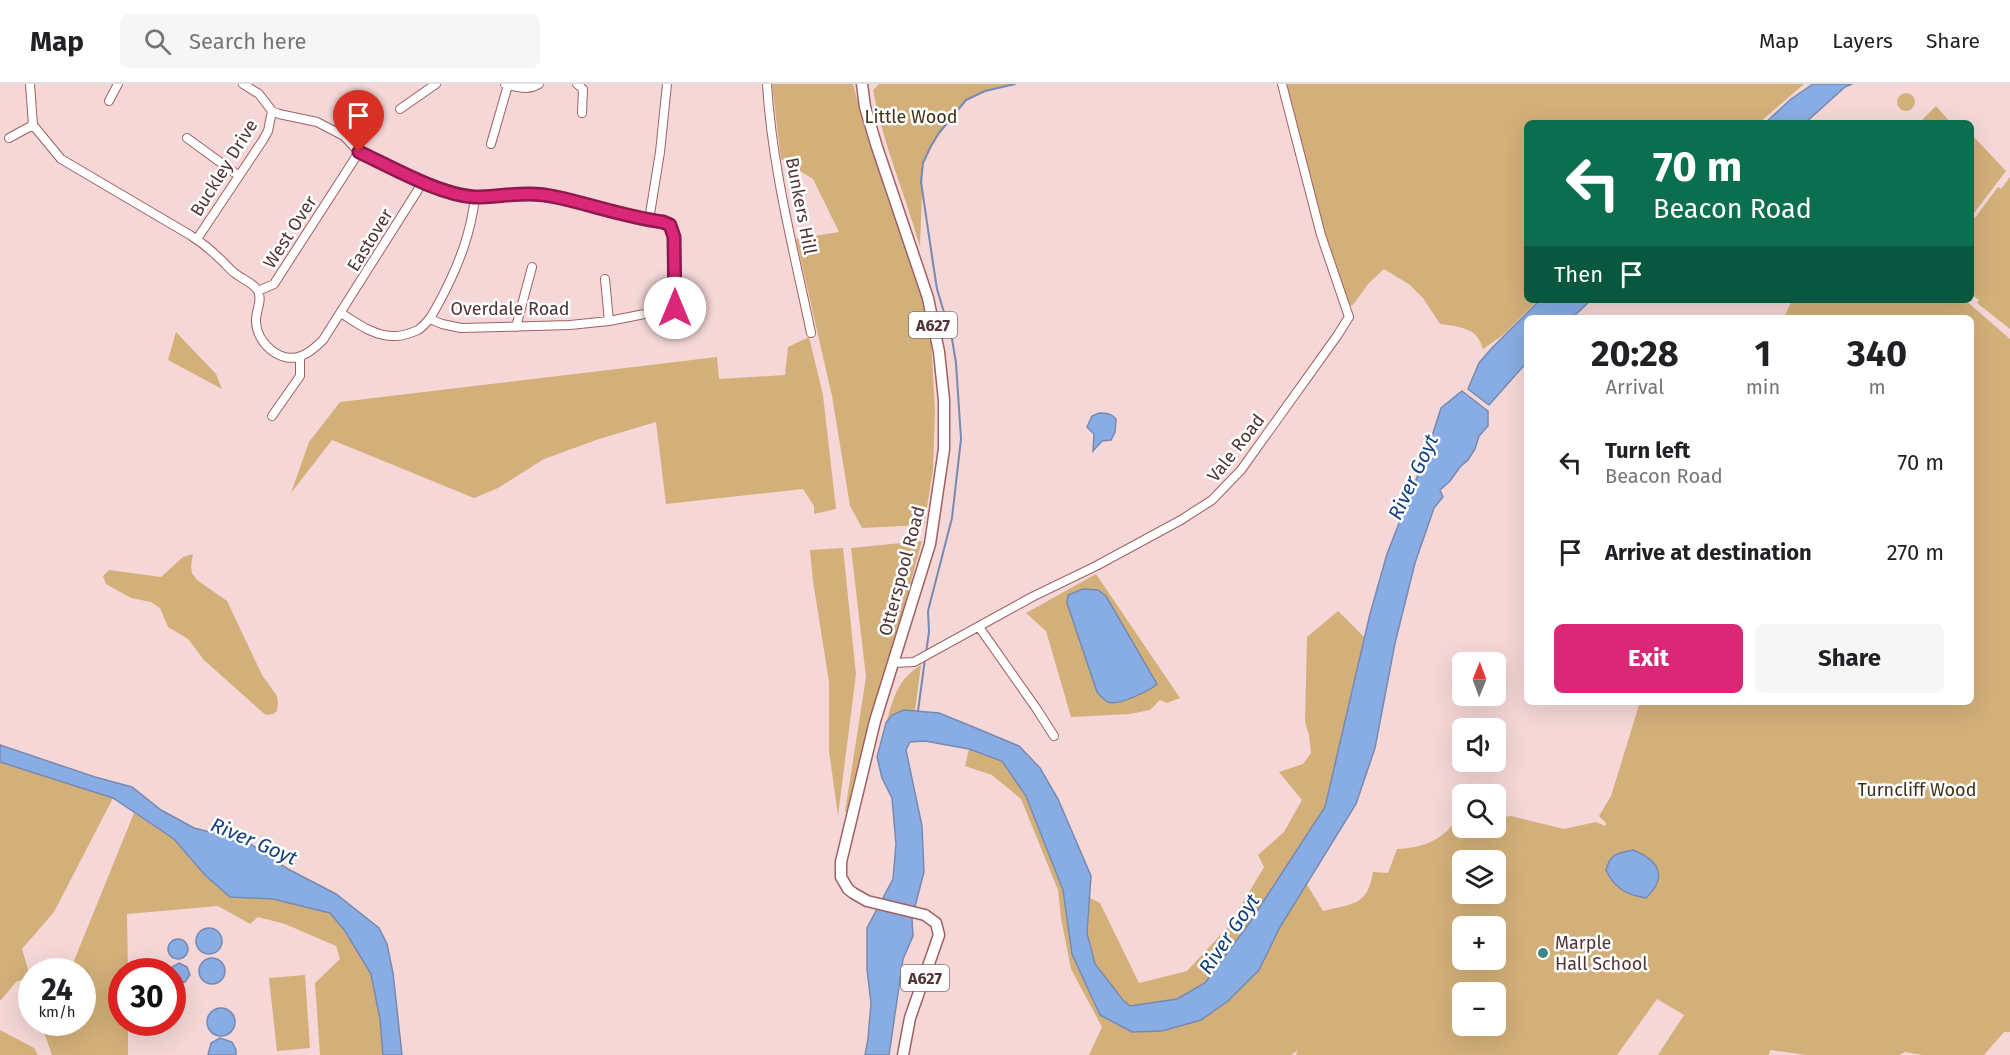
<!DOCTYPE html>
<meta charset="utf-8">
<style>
body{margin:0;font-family:"Fira Sans",sans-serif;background:#f6f6f6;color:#202124;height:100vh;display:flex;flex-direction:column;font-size:22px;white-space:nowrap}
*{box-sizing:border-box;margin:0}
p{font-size:20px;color:#757577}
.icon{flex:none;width:33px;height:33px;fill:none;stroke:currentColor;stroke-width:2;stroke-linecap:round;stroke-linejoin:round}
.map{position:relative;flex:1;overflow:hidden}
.side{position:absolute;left:1524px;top:231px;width:450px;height:390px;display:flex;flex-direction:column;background:#fff;border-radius:9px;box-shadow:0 6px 24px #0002}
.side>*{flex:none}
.guide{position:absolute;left:1524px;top:36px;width:450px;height:183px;border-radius:9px;box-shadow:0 6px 24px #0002;background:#0b6e4f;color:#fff;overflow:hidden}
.needle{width:39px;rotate:1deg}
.buttons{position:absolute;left:1452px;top:568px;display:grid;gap:12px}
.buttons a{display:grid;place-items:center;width:54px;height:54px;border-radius:9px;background:#fff;box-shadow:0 6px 24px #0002;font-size:30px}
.speed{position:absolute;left:18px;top:874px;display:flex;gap:12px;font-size:30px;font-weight:700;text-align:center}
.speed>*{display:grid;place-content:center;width:78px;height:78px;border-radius:50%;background:#fff;box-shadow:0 6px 24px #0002;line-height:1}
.speed small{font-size:15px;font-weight:400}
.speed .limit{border:9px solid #d22;background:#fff;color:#111}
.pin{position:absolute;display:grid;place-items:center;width:51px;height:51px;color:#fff;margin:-62px -26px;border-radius:50% 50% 50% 0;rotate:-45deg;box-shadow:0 0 6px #0007}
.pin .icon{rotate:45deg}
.me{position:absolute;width:66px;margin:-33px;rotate:0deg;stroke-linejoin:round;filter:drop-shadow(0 0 4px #0008)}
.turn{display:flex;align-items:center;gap:21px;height:126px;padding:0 30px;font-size:27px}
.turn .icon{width:78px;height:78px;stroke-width:2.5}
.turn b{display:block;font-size:42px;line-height:51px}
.then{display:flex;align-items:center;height:57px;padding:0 30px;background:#0003;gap:12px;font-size:22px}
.eta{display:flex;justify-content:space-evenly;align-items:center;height:102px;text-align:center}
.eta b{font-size:36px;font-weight:700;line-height:42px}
.cta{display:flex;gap:12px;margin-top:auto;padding:12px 30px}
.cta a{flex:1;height:69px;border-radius:9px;background:#db2777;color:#fff;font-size:24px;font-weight:700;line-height:69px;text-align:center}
.cta a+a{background:#f6f6f6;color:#202124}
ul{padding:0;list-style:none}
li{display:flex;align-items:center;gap:18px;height:90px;padding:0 30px}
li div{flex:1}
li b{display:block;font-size:22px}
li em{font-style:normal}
header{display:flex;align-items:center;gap:36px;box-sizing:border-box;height:84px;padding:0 30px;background:#fff;border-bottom:2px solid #e0e0e0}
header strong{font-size:28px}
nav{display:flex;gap:33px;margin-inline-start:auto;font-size:21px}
.search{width:420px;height:54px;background:#f6f6f6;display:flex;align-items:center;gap:15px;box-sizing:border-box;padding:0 21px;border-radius:9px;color:#757577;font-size:22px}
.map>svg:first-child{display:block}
.green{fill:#d3b079;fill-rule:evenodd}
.water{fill:#88ade4;stroke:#7889b0;stroke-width:1.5}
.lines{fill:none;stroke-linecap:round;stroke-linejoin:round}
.stream{stroke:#7889b0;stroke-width:2}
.minor-casing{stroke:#a06062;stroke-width:10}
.major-casing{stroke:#a06062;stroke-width:13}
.minor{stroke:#fff;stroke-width:8}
.major{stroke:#fff;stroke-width:10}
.route-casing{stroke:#8e194d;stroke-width:15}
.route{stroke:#db2777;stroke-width:10}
.poi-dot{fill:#3d8588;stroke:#fff;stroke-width:2}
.labels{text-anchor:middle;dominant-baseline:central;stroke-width:5;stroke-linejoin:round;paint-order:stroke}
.shield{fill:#fff;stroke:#857172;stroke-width:1.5}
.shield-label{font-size:16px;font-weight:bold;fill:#513435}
.park-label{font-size:18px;fill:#413015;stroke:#fff}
.street-label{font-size:18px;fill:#513435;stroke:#fff}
.poi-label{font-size:18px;fill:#513435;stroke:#fff;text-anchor:start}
.water-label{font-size:20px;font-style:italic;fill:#103e7f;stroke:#fff}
</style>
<header>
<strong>Map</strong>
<div class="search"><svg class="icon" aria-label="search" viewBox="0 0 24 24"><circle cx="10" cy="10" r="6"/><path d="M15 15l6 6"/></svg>Search here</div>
<nav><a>Map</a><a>Layers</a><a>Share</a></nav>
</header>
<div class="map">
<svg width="2010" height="971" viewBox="0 0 2010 971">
<rect width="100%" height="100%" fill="#f5d7d7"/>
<path class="green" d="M772,0H853L866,49L920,205L931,254L935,327L933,386L924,441L862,444L850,422L832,312L796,155L839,148L813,95L781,75Z
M879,0H1015L985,7L966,16L952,31L931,62L923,79L920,163C905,110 883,60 873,6Z
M1287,0H1804L1759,39H1527V216H1538L1503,251L1483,265C1477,243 1460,243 1440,240L1423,214L1410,201L1384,185L1369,199L1352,222L1348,220L1319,131Z
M1897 18a9 9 0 1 1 18 0a9 9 0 1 1-18 0Z
M1936,22L1951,39H1919Z
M1971,50L2006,87L1971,133Z
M2010,93V245L1977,219L1979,216L1971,210V139L1998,103L2001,105Z
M1792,216H1965L2010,255V948H2004L1984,971H1922L1905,968L1899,971H1806L1770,966L1769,971H1658L1684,931L1657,915L1617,971H1296L1298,966L1291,971H1089L1102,943L1071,885L1061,834L1058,806L1021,715L992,691L965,682L969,665L1002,677L1026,712L1063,805L1078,808L1100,819L1139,899L1187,887L1228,843L1264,783L1258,771L1284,748L1302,716L1279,688L1303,680L1311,669L1309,651L1305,638L1307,553L1338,527L1377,566L1369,618L1300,789L1323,827C1353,819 1367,823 1373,788L1388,789L1397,765C1419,764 1440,758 1453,740L1462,739V744H1496V734L1511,732L1564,745L1596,738L1605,742L1606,739L1599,732L1611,712L1640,618H1971V234H1784ZM1462,777H1496V810H1462ZM1462,843H1496V876H1462ZM1462,909H1496V942H1462Z
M176,248L216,290L222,305L168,276Z
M809,253L823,311L836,425L814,430V422L803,405L666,420L656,338L599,355L544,375L498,404L474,414L332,356L291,409L309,358L340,318L717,273L719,295L785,291L788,263Z
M922,457L848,727L845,728L866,593L851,464Z
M843,464L856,590L838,732L829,667V598L813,497L810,466Z
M193,470L191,482L192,489L197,496L227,517L262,591L277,612L278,619L277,627L273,630L266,631L261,627L204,576L188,555L168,543L160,524L151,518L131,514L106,500L103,492L109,486L161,493L183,473Z
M1096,490L1180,614L1167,619L1160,616L1150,626L1130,630L1071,633L1046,547L1026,529Z
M921,581L915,627C902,626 894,629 886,639C894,613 897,596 921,581Z
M0,678L113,714L54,828L22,865L30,892L16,898L0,917Z
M134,729L174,755L205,791L230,813L273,815L330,829L345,847L371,890L380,935L383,971H320L315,899L340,875L336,862L285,840L258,833L250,840L218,822L127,830L128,888H122V939H128V971H52L41,939H82V888H70L71,884Z
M305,891L310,964L277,967L269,894Z
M0,946L34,964L38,971H0Z"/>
<path class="water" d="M1813,0H1852L1845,3L1805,39H1765L1791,15Z
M1540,216H1591L1572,234H1527V278L1489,321L1468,305L1479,279L1491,265Z
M1462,307L1488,327V342L1479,352L1475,365L1468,376L1460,383L1450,397L1440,406L1443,413L1434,424L1415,479L1395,559L1375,664L1356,720L1280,843L1259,886L1228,917L1201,936L1162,947L1132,948L1100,931L1072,870L1063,806L1026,712L1002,677L969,665L925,657L910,658L906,666L922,742L924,788L912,834L913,852L903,875L889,971H865L868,955L871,919L867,885V844L893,795L896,760L892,714L882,694L877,673L886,639L892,631L904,626L939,629L971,642L1019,662L1040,684L1058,715L1091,792L1087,849L1095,880L1123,916L1130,922L1177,915L1205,899L1248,841L1325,723L1370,530L1387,470L1428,365L1441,324Z
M1099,329C1106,329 1111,329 1116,335L1115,348L1111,356L1102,357L1093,367L1094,350L1087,343L1092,332Z
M1083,505L1098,506L1106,512L1157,600C1149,607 1119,622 1108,618C1104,616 1100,611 1097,608L1067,519L1068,511Z
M0,661L95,693L132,703L161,726L194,744L246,757L288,785L336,810L379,844L387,860L393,889L402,971H383L380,935L371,890L345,847L330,829L273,815L230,813L205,791L174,755L113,714L0,678Z
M1633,766C1658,776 1669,792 1646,814C1627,811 1614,804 1606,786C1610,770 1617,769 1633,766Z
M196 857a13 13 0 1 1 26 0a13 13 0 1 1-26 0Z
M168 865a10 10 0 1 1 20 0a10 10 0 1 1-20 0Z
M199 887a13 13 0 1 1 26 0a13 13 0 1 1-26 0Z
M179,879L187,883L190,891L185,898L179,899L173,896L172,888H170L172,883Z
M207 938a14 14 0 1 1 28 0a14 14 0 1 1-28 0Z
M220,954L232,958L236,966V971H208L211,959Z"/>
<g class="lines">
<path class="stream" d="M926,569L929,548L928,527L952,434L961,355L956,279L952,255L937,205L933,179L921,98L923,79L931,62L939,49L966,16L985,7L1015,0
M918,627L925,575"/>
<g class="minor-casing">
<path id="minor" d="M30,0L33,41L61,75L190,151C201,158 210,165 219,174C225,179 230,186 236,190C242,195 254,199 258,207C263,217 255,228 256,238C257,259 280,280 301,272C310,269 317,262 323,256L423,98
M243,0L259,10L272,27L279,30L317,38L344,52L359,68L423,98L457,111L475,113L521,109L538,110L556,112L620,131L663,138L670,141L672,145L675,224L609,237L570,241L461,244L442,240L430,235
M505,0C517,3 528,7 539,0
M577,0L583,5L582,29
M767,0C772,84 794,167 811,249
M109,17L118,0
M400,25L436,0
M9,54L33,41
M187,54L239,92
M491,60L508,1
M649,136L660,68L667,0
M197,155L263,56L268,47L272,27
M605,195L609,237
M258,207L274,200L359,68
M675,224L676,249
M341,229C358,240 375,253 396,252C403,252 411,249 418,246C430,238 435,225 442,213C459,180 471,149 475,113
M516,243L532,183
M272,332L300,292V273
M979,543L1036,624L1054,652
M894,579L914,578L1032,513L1096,482L1181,436L1212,416L1241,386L1337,252L1349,233L1321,151L1282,0"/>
</g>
<g class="major-casing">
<path id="major" d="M862,0L865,23L877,63L928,214L939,268L944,316V365L930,460L875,637L841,778V793L848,805L853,809L867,817L925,831L936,839L939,851L910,934L903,971"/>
</g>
<use href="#minor" class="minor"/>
<use href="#major" class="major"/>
</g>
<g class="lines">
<g class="route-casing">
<path id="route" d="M359,68C391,83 440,111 474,113C502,113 528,106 556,113C593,121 626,133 663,138L670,141L674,153L675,224"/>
</g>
<use href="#route" class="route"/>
</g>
<circle class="poi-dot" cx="1543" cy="869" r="6"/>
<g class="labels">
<g class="shield">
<rect x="909" y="228" width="48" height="26" rx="4.5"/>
<rect x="901" y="881" width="48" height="26" rx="4.5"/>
</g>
<g class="shield-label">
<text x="933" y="241">A627</text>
<text x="925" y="894">A627</text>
</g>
<g class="park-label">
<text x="911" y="33">Little Wood</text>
<text x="1917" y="706">Turncliff Wood</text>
</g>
<g class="street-label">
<text transform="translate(224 84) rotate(-58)">Buckley Drive</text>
<text transform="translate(801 122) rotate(79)">Bunkers Hill</text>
<text transform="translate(290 148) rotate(-57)">West Over</text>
<text transform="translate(370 156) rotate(-58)">Eastover</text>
<text x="510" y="225">Overdale Road</text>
<text transform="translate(1236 364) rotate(-52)">Vale Road</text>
<text transform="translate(902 487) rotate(-75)">Otterspool Road</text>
</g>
<g class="poi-label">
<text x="1555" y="859">Marple<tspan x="1555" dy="21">Hall School</tspan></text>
</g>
<g class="water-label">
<text transform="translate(1413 393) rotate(-65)">River Goyt</text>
<text transform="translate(254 757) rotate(23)">River Goyt</text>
<text transform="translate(1229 850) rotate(-56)">River Goyt</text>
</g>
</g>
</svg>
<div class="buttons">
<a><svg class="needle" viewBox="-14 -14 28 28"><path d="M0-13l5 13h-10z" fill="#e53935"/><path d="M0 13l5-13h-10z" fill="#757577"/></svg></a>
<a><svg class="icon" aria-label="sound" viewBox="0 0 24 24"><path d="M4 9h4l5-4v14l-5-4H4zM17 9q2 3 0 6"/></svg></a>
<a><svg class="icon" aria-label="search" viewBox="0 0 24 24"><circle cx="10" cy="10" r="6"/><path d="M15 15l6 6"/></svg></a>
<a><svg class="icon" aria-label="layers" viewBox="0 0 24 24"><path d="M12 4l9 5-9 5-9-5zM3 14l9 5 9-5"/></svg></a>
<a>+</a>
<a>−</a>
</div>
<div class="speed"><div>24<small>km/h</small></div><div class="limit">30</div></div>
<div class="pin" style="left:359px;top:68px;background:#d93025"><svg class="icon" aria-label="arrive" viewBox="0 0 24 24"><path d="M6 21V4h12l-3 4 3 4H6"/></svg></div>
<svg class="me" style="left:675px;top:224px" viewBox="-20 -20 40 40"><circle r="19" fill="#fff"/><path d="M0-13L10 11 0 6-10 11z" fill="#db2777"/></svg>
<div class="guide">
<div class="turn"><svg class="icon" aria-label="left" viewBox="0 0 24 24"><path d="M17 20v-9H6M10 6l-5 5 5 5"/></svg><div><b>70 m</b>Beacon Road</div></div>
<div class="then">Then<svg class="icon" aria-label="arrive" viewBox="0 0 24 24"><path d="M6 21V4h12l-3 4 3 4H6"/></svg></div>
</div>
<section class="side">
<div class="eta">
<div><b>20:28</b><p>Arrival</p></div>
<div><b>1</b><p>min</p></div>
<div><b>340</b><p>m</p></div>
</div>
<ul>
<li><svg class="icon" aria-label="left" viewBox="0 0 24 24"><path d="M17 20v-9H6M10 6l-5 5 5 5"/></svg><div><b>Turn left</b><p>Beacon Road</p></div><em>70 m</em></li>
<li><svg class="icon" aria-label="arrive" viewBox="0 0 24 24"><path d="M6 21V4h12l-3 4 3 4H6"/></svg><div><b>Arrive at destination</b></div><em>270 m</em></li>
</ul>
<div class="cta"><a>Exit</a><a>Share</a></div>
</section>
</div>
